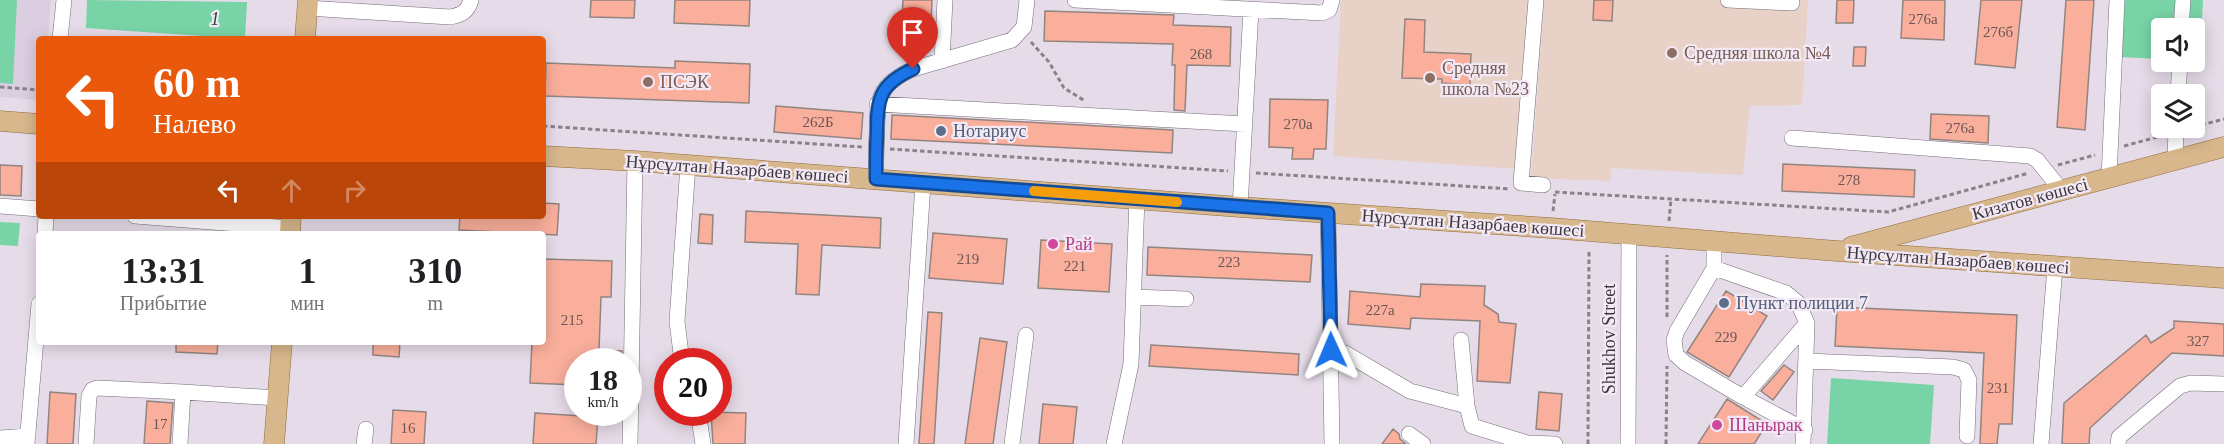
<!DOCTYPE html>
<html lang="ru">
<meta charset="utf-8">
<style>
body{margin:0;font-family:"Times New Roman",serif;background:#f2f2f2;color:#202124;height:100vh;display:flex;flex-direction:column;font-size:22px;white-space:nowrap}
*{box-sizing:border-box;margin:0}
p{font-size:20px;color:#757577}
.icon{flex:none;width:33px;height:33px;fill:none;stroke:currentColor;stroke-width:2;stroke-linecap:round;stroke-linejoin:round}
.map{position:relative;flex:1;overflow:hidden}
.side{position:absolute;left:36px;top:231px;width:510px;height:114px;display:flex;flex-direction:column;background:#fff;border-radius:6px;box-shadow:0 3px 15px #0003}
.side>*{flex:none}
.hud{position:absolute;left:36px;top:36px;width:510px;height:183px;border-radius:6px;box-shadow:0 3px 15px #0003;background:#ea580c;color:#fff;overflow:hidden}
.tools{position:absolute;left:2151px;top:18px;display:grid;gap:12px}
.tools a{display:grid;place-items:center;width:54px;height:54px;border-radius:6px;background:#fff;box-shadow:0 3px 15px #0003;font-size:30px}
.speed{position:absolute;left:564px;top:348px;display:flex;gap:12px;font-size:30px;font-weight:700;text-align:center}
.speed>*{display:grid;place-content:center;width:78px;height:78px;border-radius:50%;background:#fff;box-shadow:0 3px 15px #0003;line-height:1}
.speed small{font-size:15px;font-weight:400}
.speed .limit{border:9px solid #d22;background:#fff;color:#111}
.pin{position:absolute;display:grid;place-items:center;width:51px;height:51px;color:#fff;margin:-62px -26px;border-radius:50% 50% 50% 0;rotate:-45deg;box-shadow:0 0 6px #0007}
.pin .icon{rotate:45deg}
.me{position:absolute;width:66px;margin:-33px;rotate:359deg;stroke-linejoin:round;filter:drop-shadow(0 0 4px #0008)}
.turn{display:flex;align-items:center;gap:21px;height:126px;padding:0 18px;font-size:27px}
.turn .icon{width:78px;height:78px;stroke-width:2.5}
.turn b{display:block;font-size:42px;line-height:51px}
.lanes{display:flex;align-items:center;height:57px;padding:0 18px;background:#0003;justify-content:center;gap:30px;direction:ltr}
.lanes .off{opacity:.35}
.eta{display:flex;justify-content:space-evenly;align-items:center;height:102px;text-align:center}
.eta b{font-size:36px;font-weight:700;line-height:42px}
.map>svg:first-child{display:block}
.built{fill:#dccee1}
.education{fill:#e8d1c6}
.green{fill:#78d4a6}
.building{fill:#faaf9c;stroke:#938480;stroke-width:1.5}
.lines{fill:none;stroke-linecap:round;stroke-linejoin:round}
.minor-casing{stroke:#756d78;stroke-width:16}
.major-casing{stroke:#8f6b3d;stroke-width:21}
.path{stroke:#89828b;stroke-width:3;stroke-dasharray:4.5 3;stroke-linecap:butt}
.minor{stroke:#fff;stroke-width:15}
.major{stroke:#d7b78b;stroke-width:20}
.route-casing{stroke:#114b97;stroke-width:15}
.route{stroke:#1a73e8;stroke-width:10}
.slow{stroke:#f59e0b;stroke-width:10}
.education-dot{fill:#8d6e63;stroke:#f3e9f6;stroke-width:2}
.service-dot{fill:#5c6f8a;stroke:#f3e9f6;stroke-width:2}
.hotel-dot{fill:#d1479c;stroke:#f3e9f6;stroke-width:2}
.labels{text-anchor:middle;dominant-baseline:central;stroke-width:4.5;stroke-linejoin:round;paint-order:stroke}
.number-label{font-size:15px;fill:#6c5655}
.park-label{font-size:18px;font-style:italic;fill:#1d4633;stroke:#f3e9f6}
.education-label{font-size:18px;fill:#785e54;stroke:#f3e9f6;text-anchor:start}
.service-label{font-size:18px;fill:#4e5e75;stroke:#f3e9f6;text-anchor:start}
.street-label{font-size:18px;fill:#3c383d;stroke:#f3e9f6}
.hotel-label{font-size:18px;fill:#b23c85;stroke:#f3e9f6;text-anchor:start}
</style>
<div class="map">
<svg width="2224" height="444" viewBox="0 0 2224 444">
<rect width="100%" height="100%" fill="#e6dce9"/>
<path class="built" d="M0,0H51L48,39H39V100L0,97Z"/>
<path class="education" d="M1341,0H1529L1517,169L1333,156Z
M1544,0H1808L1802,105L1750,106L1743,175L1611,168L1610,181L1531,178Z"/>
<path class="green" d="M0,0H17L13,84L0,83Z
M87,0L247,2L245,39L86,28Z
M2121,0H2203L2200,60H2195L2194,28H2162L2161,59L2119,57Z
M0,222L20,223L18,246L0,245Z
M1831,378L1934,385L1930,444H1827Z"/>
<path class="building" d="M591,0H635L634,18L590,17Z
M675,0H750L749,26L674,23Z
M903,0H932L930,46L901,44Z
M1594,0H1613L1612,21L1593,20Z
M1837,0H1854L1853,23H1836Z
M1903,0H1945L1944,40L1901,38Z
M1981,0H2022L2015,68L1975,64Z
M2066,0H2094L2085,130L2057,127Z
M1045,11L1174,15L1173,25L1231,27L1230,66L1187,65L1185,111L1174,110L1175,65H1172L1173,44L1044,41Z
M1405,19L1425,20L1424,52L1471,54L1470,85L1442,83V79L1402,78Z
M1854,47H1866L1865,66H1853Z
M675,61L750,64L749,103L545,96L546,63L675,68Z
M1270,99L1328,100L1326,149H1314L1313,159H1292L1293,148L1269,147Z
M776,106L863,113L861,139L774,132Z
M1931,114L1989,116L1988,143L1930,139Z
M892,115L1173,130L1172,153L891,139Z
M1783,164L1915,170L1914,197L1782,191Z
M0,165L22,166L21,196L0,195Z
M543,203L559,204L557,235L459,230L460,216H543Z
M746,211L881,218L880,248L822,245L819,295L796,294L798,244L745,242Z
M700,214L713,215L712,244L698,243Z
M933,233L1007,239L1003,284L929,278Z
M1041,240L1112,244L1109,292L1038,288Z
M1148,247L1312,255L1310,282L1147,275Z
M543,259L612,261L611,297H601L599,350L622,351V362H578V385L530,383L532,342H543Z
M1421,284L1485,286L1484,305L1498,314L1499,322L1516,324L1510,383L1477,381L1480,321L1411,318L1410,329L1348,324L1350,291L1420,297Z
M1726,291L1767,316L1729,377L1687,352Z
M1837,307L2017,315L2012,424H1999L1997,444H1980L1984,353L1835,346Z
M928,312L942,313L934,444H919Z
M2174,321L2224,324V356L2172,353L2090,428L2089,444H2062L2064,403L2146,335L2151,343L2174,328Z
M980,338L1007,342L993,444H965Z
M176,342H218L217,354L176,352Z
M373,342H400L399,357L373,355Z
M1151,345L1299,354L1298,375L1149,366Z
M1784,365L1794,372L1773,400L1761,391Z
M50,392L76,394L73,444H47Z
M1539,392L1562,394L1559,431L1536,429Z
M1727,399L1767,424L1754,444H1698Z
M147,401L173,403L170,444H144Z
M1043,404L1077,407L1073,444H1039Z
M393,410L426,412L424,444H391Z
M711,412L746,413L745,444H713Z
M535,413L598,417L596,444H533Z
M1393,429L1399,434L1400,439L1406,444H1382Z"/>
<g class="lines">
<g class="minor-casing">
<path id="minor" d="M1075,0L1322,13L1329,10L1332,0
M1536,0L1521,183L1543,185
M1728,0L1792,3
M307,8L450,17C461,15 468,12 471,0
M2181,28L2183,0
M60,39L64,0
M942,61L945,0
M2178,94L2180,62
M877,104L1245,124
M1792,138L2030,156L2037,160L2062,191
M2175,160L2176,128
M2109,178L2117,0
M876,179C876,163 876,148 877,132C877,98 879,84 913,69L1012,40L1024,27L1027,0
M0,206L39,209
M1240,207L1251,10
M1328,213L1332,444
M135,216L290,228
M45,234L46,216
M1714,240V268L1786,293L1798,303L1807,323L1743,397
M1714,268L1677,331L1674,340L1676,355L1685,363L1743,397L1805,430
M1134,297L1186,299
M1461,340L1467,406L1472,426L1527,443L1555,444
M1331,350L1345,353L1410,391L1467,406
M1806,361L1953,367L1964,370L1969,380L1967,436
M682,362L677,321L688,165
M183,392L277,398
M698,412L703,444
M1409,434L1423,444
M0,438L28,436
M27,444L39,304
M86,444L89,396L92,390L97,388L183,392L180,444
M364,444L366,429
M630,444L635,161
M906,444L923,183
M1012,444L1026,335
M1114,444L1131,364L1137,198
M1628,444L1629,235
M1803,444L1807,323
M2041,444L2055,266
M2118,444L2119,437L2180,386L2191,383L2224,384"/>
</g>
<g class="major-casing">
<path id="major" d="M305,39L308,0
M0,121L39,124
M543,156L635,161L1240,207L1551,228L1837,251L2224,278
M290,234L291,216
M1851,247L2224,147
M274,444L282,342"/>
</g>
<path class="path" d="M1031,42L1049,62L1064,88L1085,101
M0,87L39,90
M543,126L863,147
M2194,127L2224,119
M2124,146L2161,136
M890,149L1228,171
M2058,165L2095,155
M1256,173L1510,189
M1555,192L1888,212L2029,173
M1553,211L1555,194
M1669,221L1671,199
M1667,317V255
M1588,444L1589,249
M1666,444L1667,366"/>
<use href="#minor" class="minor"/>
<use href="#major" class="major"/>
</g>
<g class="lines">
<g class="route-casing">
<path id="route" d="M913,69C880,84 877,98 877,132C876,148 876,163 876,179L1328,213L1331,350"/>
</g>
<use href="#route" class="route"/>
<path class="slow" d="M1034,191L1177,202"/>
</g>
<g class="education-dot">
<circle cx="1672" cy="53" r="6"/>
<circle cx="1430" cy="78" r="6"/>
<circle cx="648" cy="82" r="6"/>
</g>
<g class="service-dot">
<circle cx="941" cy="131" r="6"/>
<circle cx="1724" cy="303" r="6"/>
</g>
<g class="hotel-dot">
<circle cx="1053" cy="244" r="6"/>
<circle cx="1717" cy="425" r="6"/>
</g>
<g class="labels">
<g class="number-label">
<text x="1923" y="19">276а</text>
<text x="1998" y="32">276б</text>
<text x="1201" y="54">268</text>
<text x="818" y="122">262Б</text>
<text x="1298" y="124">270а</text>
<text x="1960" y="128">276а</text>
<text x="1849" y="180">278</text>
<text x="968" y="259">219</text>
<text x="1229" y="262">223</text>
<text x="1075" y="266">221</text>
<text x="1380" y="310">227а</text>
<text x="572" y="320">215</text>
<text x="1726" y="337">229</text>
<text x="2198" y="341">327</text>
<text x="1998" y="388">231</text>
<text x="160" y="424">17</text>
<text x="408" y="428">16</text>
</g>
<g class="park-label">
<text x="215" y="19">1</text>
</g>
<g class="education-label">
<text x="1684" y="53">Средняя школа №4</text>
<text x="1442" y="68">Средняя<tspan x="1442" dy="21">школа №23</tspan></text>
<text x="660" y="82">ПСЭК</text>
</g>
<g class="service-label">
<text x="953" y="131">Нотариус</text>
<text x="1736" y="303">Пункт полиции 7</text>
</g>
<g class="street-label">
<text transform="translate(737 169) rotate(4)">Нұрсұлтан Назарбаев көшесі</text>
<text transform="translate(2030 199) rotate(-15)">Кизатов көшесі</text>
<text transform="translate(1473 223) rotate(4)">Нұрсұлтан Назарбаев көшесі</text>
<text transform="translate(1958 260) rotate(4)">Нұрсұлтан Назарбаев көшесі</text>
<text transform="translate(1609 339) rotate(-90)">Shukhov Street</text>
</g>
<g class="hotel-label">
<text x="1065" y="244">Рай</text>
<text x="1729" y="425">Шанырак</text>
</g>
</g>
</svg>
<div class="tools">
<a><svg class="icon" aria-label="sound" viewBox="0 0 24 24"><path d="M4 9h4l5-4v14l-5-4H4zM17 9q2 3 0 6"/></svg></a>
<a><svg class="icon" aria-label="layers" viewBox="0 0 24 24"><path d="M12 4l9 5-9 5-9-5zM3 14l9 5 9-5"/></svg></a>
</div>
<div class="speed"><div>18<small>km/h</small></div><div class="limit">20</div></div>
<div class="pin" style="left:913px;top:69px;background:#d93025"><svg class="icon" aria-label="arrive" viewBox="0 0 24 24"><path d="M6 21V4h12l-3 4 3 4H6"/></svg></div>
<svg class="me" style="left:1331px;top:350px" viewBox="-20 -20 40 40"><path d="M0-17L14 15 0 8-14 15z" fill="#1a73e8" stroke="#fff" stroke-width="4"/></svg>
<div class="hud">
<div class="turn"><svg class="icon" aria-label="left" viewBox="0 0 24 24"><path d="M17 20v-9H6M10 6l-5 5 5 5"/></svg><div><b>60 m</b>Налево</div></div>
<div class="lanes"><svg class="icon" aria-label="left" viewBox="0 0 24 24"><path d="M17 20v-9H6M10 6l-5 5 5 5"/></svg><svg class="icon off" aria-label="ahead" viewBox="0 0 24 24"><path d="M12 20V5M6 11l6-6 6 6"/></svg><svg class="icon off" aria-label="right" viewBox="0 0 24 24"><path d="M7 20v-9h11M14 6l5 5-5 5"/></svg></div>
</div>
<section class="side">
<div class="eta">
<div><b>13:31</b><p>Прибытие</p></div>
<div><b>1</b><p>мин</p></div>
<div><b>310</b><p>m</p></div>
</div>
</section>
</div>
